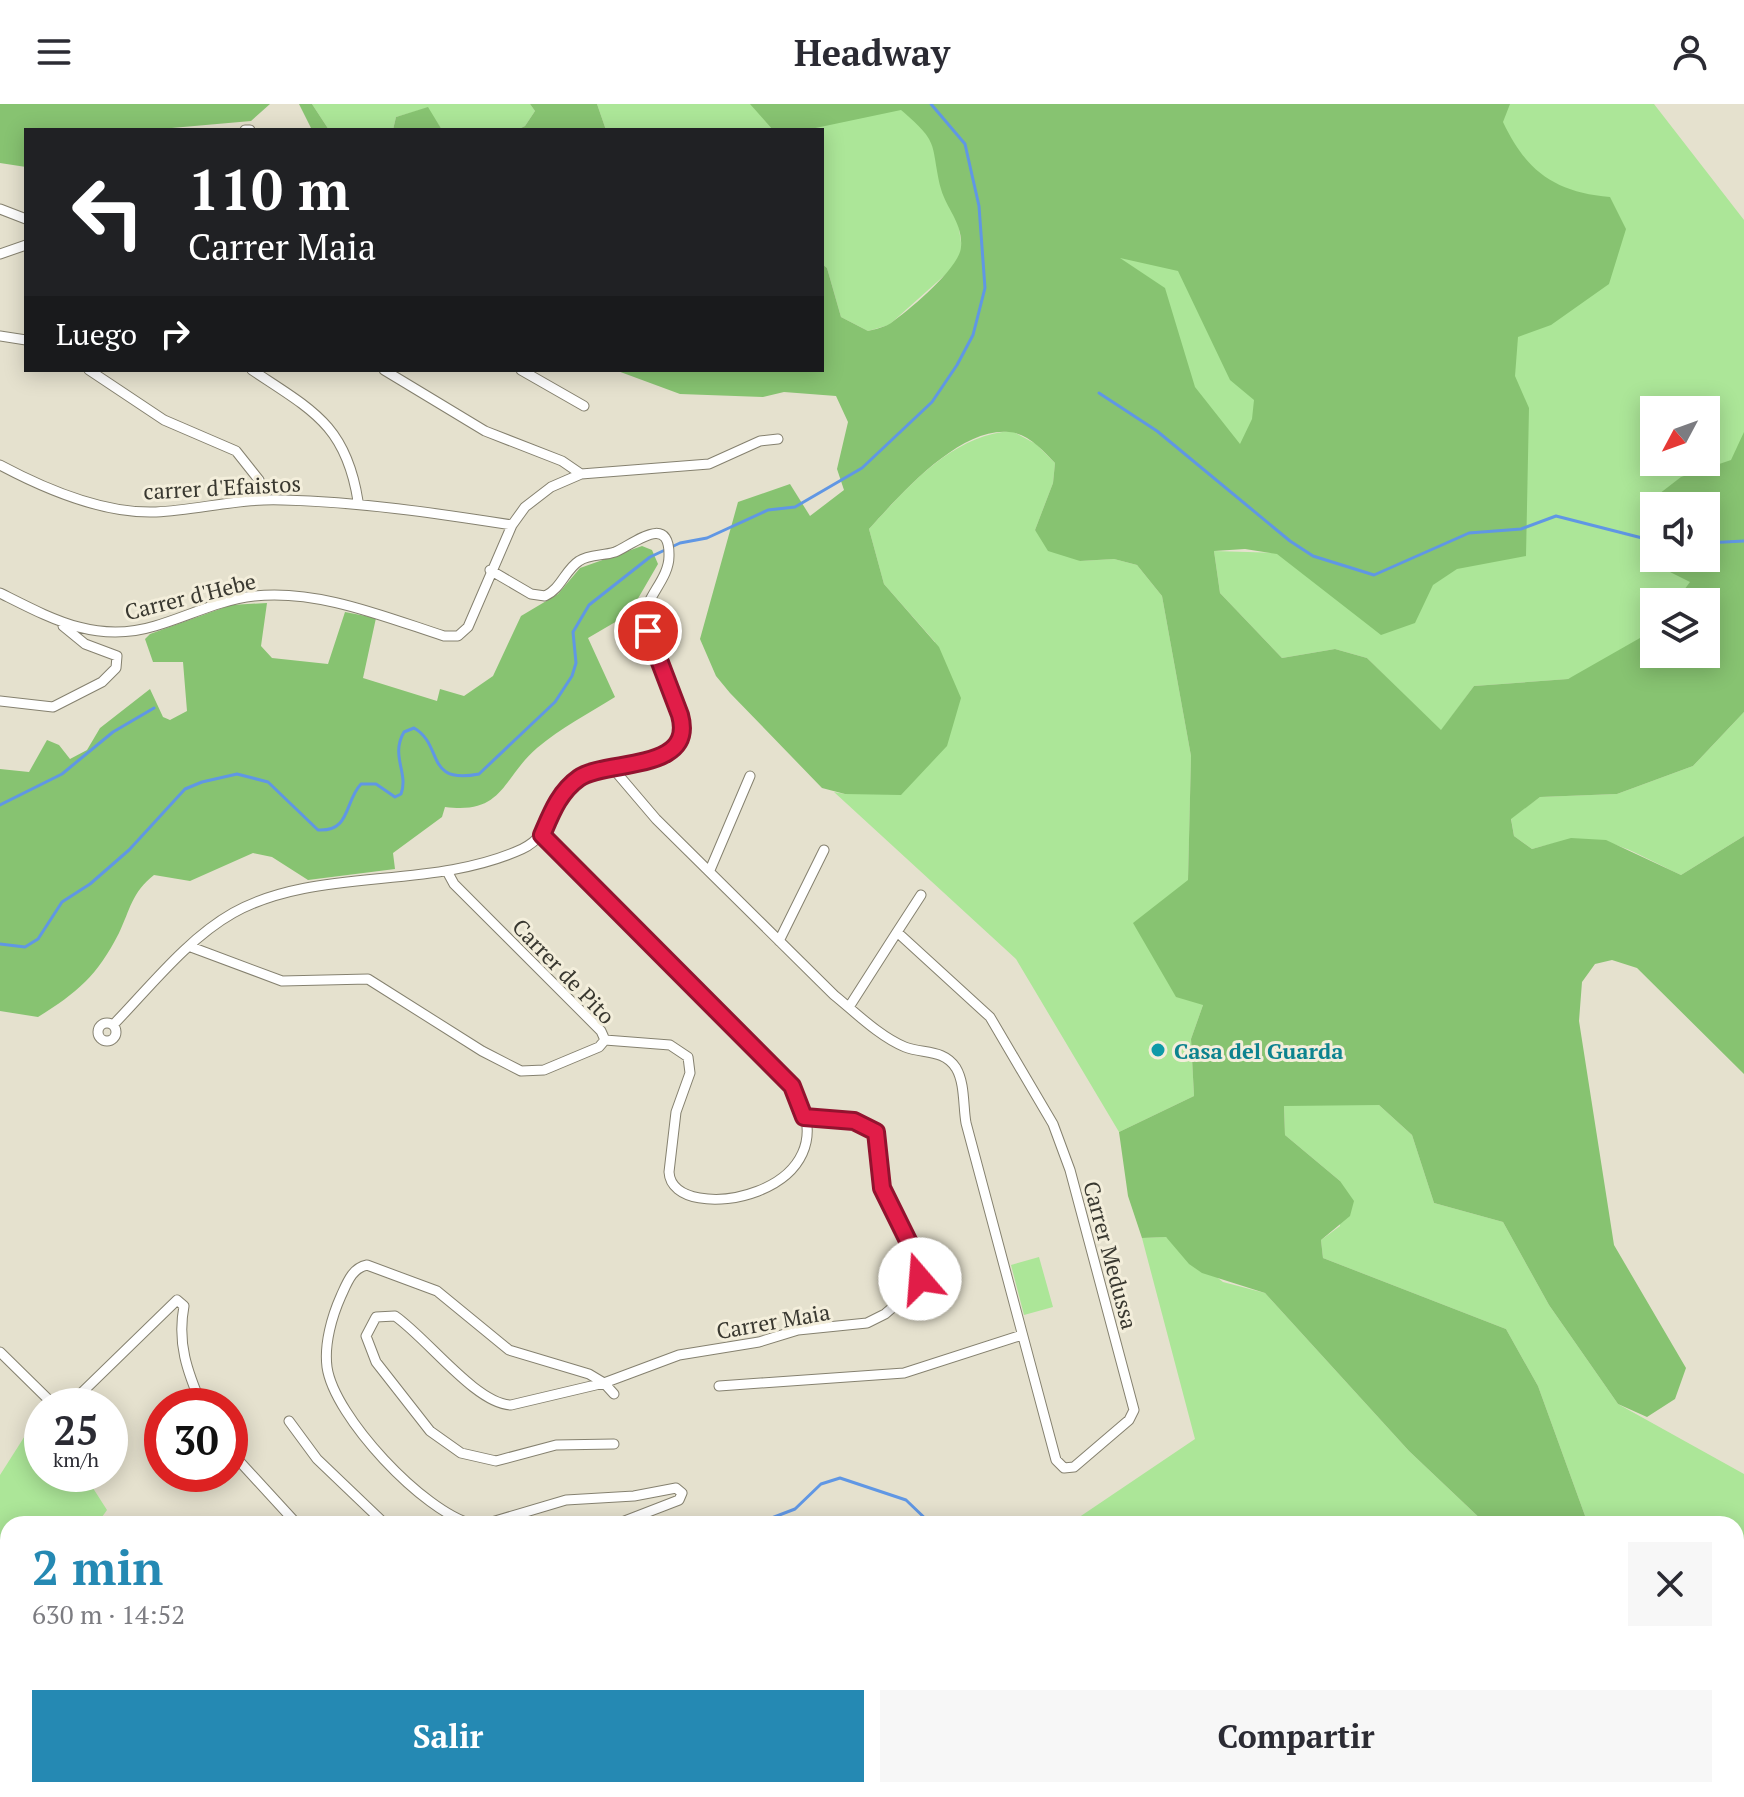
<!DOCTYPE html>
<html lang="es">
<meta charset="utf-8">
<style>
body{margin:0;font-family:"PT Serif",serif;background:#f7f7f7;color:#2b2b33;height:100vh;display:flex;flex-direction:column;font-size:30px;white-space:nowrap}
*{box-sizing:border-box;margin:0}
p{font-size:26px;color:#7c7c81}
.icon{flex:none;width:44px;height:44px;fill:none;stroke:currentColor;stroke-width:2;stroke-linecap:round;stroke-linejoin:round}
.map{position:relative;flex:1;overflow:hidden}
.panel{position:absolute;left:0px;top:1412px;width:1744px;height:282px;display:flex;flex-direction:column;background:#fff;border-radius:24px 24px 0 0;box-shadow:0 4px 20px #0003}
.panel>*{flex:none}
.hud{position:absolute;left:24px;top:24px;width:800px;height:244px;border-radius:0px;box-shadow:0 4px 20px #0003;background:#202124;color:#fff;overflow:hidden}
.needle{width:52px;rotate:229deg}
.fabs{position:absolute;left:1640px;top:292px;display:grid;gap:16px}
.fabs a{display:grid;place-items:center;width:80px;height:80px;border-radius:0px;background:#fff;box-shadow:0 4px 20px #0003;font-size:40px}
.speed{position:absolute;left:24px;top:1284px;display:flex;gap:16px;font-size:40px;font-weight:700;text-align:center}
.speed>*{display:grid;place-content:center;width:104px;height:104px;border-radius:50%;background:#fff;box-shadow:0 4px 20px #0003;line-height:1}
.speed small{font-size:20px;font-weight:400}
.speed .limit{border:12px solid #d22;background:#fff;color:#111}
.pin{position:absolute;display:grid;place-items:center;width:68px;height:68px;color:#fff;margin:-34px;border:4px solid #fff;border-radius:50%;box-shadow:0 2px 8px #0007}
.me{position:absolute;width:88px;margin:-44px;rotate:342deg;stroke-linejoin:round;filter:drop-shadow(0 0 6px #0008)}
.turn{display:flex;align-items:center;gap:28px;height:168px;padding:0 32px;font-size:36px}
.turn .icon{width:104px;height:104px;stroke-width:2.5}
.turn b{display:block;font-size:56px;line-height:68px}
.then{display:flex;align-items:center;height:76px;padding:0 32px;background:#0003;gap:16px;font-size:30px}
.round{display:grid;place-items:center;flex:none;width:84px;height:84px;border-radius:0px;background:#f7f7f7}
.headline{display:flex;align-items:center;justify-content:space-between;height:136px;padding:0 32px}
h1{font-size:48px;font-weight:800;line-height:60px;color:#2589b3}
.button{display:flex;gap:16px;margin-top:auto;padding:16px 32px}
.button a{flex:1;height:92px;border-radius:0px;background:#2589b3;color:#fff;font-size:32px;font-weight:800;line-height:92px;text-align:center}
.button a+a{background:#f7f7f7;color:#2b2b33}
header{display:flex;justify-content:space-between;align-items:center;height:104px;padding:0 32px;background:#fff;font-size:36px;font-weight:800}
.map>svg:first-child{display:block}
.green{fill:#ace698;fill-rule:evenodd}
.forest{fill:#87c371;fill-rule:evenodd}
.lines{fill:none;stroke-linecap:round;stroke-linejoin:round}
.stream{stroke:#6097e4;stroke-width:3}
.minor-casing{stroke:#85816f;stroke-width:11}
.minor{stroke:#fff;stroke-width:9}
.route-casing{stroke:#92132f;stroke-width:20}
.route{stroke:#e11d48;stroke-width:14}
.culture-dot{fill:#0f9aa8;stroke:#f3eedb;stroke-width:3}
.labels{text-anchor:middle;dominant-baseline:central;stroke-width:6;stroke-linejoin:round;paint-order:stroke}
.street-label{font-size:22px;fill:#393830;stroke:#f3eedb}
.culture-label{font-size:22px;font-weight:bold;fill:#0d838f;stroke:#f3eedb;text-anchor:start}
</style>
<header><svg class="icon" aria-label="menu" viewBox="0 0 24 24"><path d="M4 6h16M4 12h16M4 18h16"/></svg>Headway<svg class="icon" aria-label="person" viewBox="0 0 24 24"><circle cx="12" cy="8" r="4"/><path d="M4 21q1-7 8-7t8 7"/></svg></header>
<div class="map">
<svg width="1744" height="1693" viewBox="0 0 1744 1693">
<rect width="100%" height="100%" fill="#e5e1ce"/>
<path class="green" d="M312,0H530L535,7L525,22L517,26H442L427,4L396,13L393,26H329Z
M597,0H1654L1744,116V477L1706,498H1654V538L1568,575L1474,582L1441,627L1367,554L1335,545L1282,554L1220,489L1214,447L1277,449L958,118L962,145L955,162L889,221L868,227L841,213L827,164L822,160V26H606ZM1654,306H1706V358H1654ZM1654,402H1706V454H1654Z
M1012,327L1036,340L1055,359L1053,379L1035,426L1080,457L1114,455L1137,461L1162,492L1191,652L1188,777L1203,901L1191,935L1194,992L1119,1028L1016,855L834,688L845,690L935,538L884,480L869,425C908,383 951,331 1012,327Z
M1744,608V732L1681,771C1617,741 1604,724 1532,745L1514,732L1511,714L1540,693L1617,690L1693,662Z
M1284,1001H1379L1412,1031L1434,1099L1503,1118L1549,1201L1618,1300L1744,1370V1565L1736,1560V1420H1588L1538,1282L1506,1225L1323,1154L1321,1136L1340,1122V1077L1285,1031Z
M1166,1133L1223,1178L1265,1189L1409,1347L1486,1420H1069L1195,1335L1142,1134Z
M1039,1153L1053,1203L1024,1211L1011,1161Z
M42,1305V1370H84L107,1406L97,1420H8V1540L0,1550V1371Z
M1744,1620V1693H488L493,1686H1736V1626Z"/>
<path class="forest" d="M0,0H270L251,17L149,26H26V63L0,59Z
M299,0H312L329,26H312Z
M530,0H597L606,26H517L525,22L535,7Z
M750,0H1510L1503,18C1526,67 1555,88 1610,93L1626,125L1609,180L1551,221L1518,233L1515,272L1529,304L1526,452L1457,465L1433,481L1415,519L1381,531L1277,450L1245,445L1214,447L1220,489L1282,554L1335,545L1367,554L1441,626L1474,582L1568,575L1654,526V550H1706V498H1675L1690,478L1670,468L1654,454H1706V402H1654V454L1644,423L1646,400L1681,373L1731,356L1744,328V608L1693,662L1617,690L1540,693L1511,715L1514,732L1532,745L1571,734L1606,736L1681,771L1744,732V970L1637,864L1612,856L1595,860L1582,878L1579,917L1614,1141L1686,1264L1675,1295L1647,1313L1618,1300L1549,1201L1503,1118L1434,1099L1412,1031L1379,1001L1284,1002L1285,1031L1340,1077L1354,1097L1350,1112L1321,1136L1323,1154L1506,1225L1538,1282L1588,1420H1486L1409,1347L1265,1189L1202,1169L1189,1160L1166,1133L1142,1134L1128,1092L1119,1028L1194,992L1191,935L1203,901L1176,893L1133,819L1188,776L1191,652L1162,492L1137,461L1114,455L1080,457L1048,447L1035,426L1053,379L1055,359C1043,346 1027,329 1009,328C959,323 900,391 869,425L884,480L939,543L961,594L947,642L901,691L845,690L822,684L730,589L716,572L700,535L738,398L790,380L810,412L844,386L837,365L848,318L836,292L784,288L763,293L680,290L615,266H822V160L827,164L841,213L868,227C876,225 885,223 891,219C909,206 960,164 961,143C963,119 947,106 941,85C930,39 941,40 901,6L806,26H773ZM1120,154L1178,167L1230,276L1254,296L1252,315L1240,340L1195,283L1165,184Z
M428,3L442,26H393L396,13Z
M642,442L652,446L658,460L629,510L588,534L615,593C589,609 561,624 537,644C502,674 504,711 445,703L442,713L393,749L395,765L308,776L272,753L253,749L190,777L154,771C132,788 130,806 119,829C97,872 78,888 38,913L0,907V665L29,668L47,636L59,641L70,655L87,646L100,624L150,585L163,613L170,616L187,607L183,558H153L145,535L150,530L231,501L267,499L261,542L272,554L328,560L345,508L376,514L363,574L437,597L440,585L464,592L493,572L521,512L558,490L580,464Z
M1736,1560L1744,1565V1620L1736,1626Z"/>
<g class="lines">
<path class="stream" d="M1099,289L1157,327L1290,437L1313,452L1374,471L1469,429L1521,425L1556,412L1654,437
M1706,439L1744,437
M0,701L62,670L113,628L154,604
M0,840L25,843L38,835L62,798L90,780L129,746L185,685L202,678L237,670L268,678L318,726C351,728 344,698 361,680H376L395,693L401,690C409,669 390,652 404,628L414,624C444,641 424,681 479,670L555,598L572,572L576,559L573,528L589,501L650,453L680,439L707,434L768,406L795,403L862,364L932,298L957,261L973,231L985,184L979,102L965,40L931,0
M756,1420L795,1405L821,1380L840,1374L906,1396L931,1420
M458,1693L465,1686"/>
<g class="minor-casing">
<path id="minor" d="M245,26H250
M0,105L26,115
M0,150L26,141
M0,232L26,236
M89,266L164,316L236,347L259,376L266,395
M252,266C312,306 346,321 358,397
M384,266L485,327L562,357L581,370
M521,266L584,302
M0,361C45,385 104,410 156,408C198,406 240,394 283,396C360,398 435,409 512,421
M490,466L531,490L545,492C561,485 565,466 579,457C589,450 603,452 615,448C631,442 670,407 669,452C669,475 646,492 644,515L682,625C670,658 641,662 610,661L656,715L834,891C855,908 880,933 905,943C923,950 944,945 956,964C965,979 963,1002 966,1019L1056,1356L1064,1364L1074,1363L1129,1316L1134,1306L1070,1066L1053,1020L990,913L897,828L849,903
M0,489C52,515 96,540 155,522C189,512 219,496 254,492C318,485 385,513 444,532H458L468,523L512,421L525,403L551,383L581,370L709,360L760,337L778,335
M0,597L53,603L102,578L116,564L117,552L85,540L63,522
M542,731L792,982C861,1091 672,1125 669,1068L676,1008L690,969L688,953L670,941L605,936
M710,766L750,672
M448,769L454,780L601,927L605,936
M897,828L921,791
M779,837L824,746
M191,843L282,877L368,875L482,947L521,967L544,966L599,943L605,936
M98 928a9 9 0 1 1 18 0a9 9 0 1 1-18 0Z
M113,921C149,884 187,835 233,809C317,762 430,787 522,745C563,726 549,672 610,661
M0,1248L55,1302
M719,1282L904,1269L1022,1231
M68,1302L177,1196L184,1202C177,1239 187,1267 202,1302
M289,1317L317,1355L385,1420
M614,1340L556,1341L496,1357L461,1349L430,1327L376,1258L366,1232L376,1213L395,1212C427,1234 476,1300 511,1301L604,1279L614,1290
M230,1347L297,1420
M472,1420C424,1408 334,1313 327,1263C324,1240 332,1212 341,1192C347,1179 352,1164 367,1161L437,1187L509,1246L589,1270L604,1279L679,1251L759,1238L798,1226L867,1219L885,1210L914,1185L920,1175L921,1163L882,1084L876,1028L854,1017L804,1013
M485,1420L566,1396L634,1392L676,1384L682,1389L679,1396L617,1420"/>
</g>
<use href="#minor" class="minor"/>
</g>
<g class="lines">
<g class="route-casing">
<path id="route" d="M648,527L680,611C696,669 606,655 579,674C559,688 551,710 542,731L792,982L804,1013L854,1017L876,1028L882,1084L921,1163L920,1175"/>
</g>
<use href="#route" class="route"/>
</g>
<circle class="culture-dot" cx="1158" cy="946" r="8"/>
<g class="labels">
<g class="street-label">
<text transform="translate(222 383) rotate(-3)">carrer d'Efaistos</text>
<text transform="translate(190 492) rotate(-14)">Carrer d'Hebe</text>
<text transform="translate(564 867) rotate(46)">Carrer de Pito</text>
<text transform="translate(1111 1151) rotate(75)">Carrer Medussa</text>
<text transform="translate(773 1217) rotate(-10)">Carrer Maia</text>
</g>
<g class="culture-label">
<text x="1174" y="946">Casa del Guarda</text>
</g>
</g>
</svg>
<div class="fabs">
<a><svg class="needle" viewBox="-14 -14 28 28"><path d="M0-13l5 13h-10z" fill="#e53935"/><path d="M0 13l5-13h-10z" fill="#7c7c81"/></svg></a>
<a><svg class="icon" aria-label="sound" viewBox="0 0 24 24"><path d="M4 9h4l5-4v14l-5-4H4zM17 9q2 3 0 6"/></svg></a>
<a><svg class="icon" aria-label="layers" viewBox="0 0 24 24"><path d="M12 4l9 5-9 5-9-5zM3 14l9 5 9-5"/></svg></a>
</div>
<div class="speed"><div>25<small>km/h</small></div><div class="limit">30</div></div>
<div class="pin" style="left:648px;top:527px;background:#d93025"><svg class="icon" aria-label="arrive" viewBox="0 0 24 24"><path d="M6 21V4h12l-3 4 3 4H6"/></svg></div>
<svg class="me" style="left:920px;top:1175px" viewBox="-20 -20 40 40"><circle r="19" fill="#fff"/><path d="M0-13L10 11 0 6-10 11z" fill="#e11d48"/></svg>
<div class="hud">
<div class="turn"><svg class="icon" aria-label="left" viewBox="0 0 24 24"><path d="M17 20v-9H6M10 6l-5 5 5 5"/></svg><div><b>110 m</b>Carrer Maia</div></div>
<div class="then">Luego<svg class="icon" aria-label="right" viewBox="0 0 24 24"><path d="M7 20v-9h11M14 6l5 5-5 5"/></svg></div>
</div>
<section class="panel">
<div class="headline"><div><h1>2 min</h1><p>630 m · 14:52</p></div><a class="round"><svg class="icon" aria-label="close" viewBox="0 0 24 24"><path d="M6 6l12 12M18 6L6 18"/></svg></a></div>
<div class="button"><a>Salir</a><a>Compartir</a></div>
</section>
</div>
